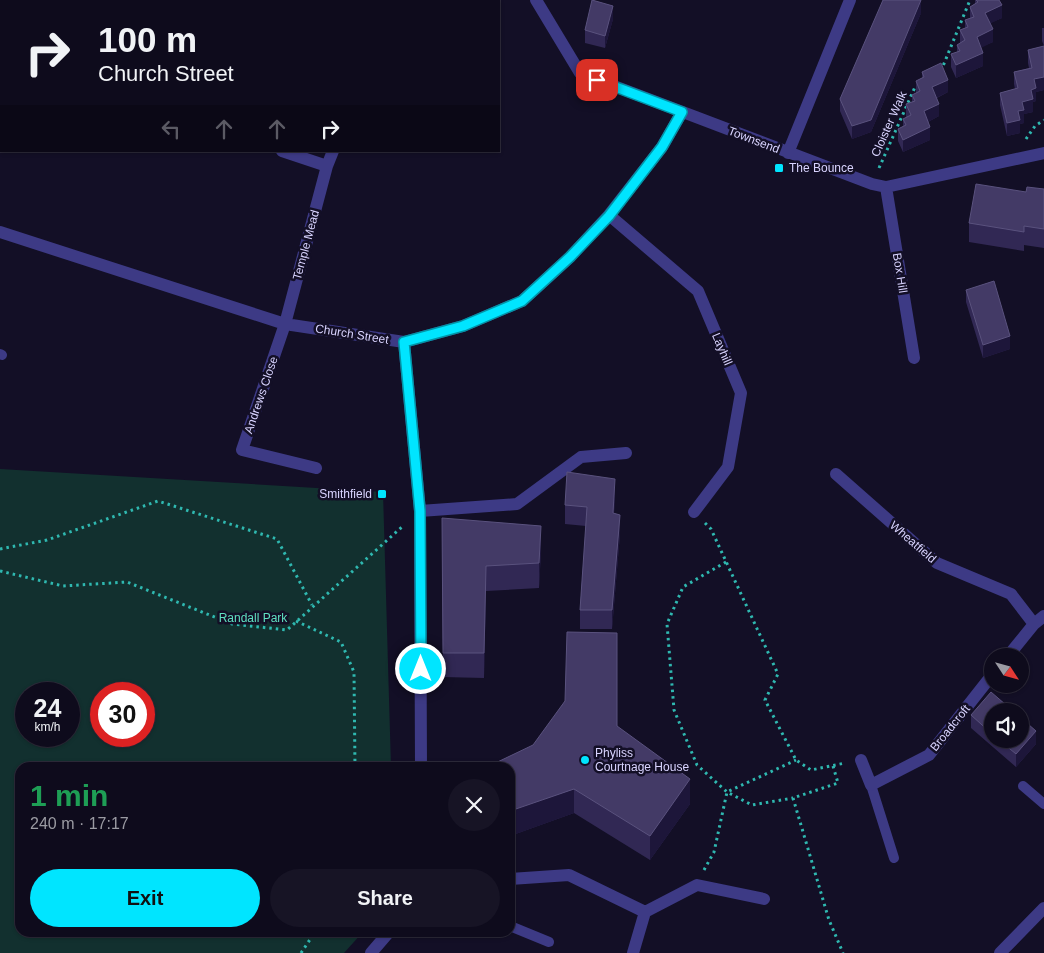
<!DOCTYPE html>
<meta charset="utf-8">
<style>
body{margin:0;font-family:Helvetica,sans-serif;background:#171425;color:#f1f3f6;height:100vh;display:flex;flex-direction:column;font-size:19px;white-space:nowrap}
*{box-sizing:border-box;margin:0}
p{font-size:16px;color:#9b9ba3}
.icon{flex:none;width:28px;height:28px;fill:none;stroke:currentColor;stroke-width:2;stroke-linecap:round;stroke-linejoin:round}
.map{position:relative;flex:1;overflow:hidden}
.side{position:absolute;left:15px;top:762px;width:500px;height:175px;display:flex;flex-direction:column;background:#0e0b1c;border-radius:15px;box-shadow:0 1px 4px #0004,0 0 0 1px #2e2b3b}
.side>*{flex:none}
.guide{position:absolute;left:0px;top:0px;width:500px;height:152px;box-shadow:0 1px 4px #0004,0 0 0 1px #2e2b3b;background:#0e0b1c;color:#f1f3f6;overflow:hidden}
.needle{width:32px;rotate:126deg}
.fabs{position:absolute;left:984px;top:648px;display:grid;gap:10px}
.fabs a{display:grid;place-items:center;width:45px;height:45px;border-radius:50%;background:#0e0b1c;box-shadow:0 1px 4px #0004,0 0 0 1px #2e2b3b;font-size:25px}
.speed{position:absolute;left:15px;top:682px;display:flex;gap:10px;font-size:25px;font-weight:700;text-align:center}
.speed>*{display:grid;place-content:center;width:65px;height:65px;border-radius:50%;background:#0e0b1c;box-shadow:0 1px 4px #0004,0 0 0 1px #2e2b3b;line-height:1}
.speed small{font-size:12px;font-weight:400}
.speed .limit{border:8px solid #d22;background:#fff;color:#111}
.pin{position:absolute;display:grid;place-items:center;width:42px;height:42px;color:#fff;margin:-21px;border-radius:10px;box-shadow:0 2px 8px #0006}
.me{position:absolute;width:55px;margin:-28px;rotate:0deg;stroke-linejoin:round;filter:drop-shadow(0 0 4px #0008)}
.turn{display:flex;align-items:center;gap:18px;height:105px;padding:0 15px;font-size:22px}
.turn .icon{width:65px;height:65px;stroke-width:2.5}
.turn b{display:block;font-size:35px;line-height:42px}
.lanes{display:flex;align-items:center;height:48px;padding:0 15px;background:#0003;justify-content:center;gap:25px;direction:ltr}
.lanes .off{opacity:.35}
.round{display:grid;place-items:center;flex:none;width:52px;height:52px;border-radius:26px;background:#171425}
.overview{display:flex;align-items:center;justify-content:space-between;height:85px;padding:0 15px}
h1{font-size:30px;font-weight:800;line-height:38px;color:#1e9e55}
.action{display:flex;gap:10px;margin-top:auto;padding:10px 15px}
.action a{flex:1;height:58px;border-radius:30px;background:#00e5ff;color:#111;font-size:20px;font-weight:800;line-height:58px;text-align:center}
.action a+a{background:#171425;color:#f1f3f6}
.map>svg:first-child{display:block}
.green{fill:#12302f;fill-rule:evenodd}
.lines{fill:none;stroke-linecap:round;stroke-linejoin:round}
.path{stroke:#2fb8b0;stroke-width:3;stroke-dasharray:2.5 4;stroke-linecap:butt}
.service{stroke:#3d3a85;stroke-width:10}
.minor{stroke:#3d3a85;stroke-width:12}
.wall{fill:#312854}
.shaded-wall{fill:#1d163a}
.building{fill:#433a66;stroke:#5a527e}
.route-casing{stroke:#0095a6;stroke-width:12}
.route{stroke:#00e5ff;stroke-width:9}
.poi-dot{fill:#00e5ff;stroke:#130f26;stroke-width:2}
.labels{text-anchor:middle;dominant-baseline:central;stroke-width:5;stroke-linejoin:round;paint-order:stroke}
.street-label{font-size:12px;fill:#d9d4ff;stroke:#130f26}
.poi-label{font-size:12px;fill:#d9d4ff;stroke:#130f26;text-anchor:start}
.park-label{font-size:12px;fill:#5fe0c0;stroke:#130f26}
</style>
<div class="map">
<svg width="1044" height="953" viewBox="0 0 1044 953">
<rect width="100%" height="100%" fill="#130f26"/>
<path class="green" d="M0,469L383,492L391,767L20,768V932L362,933L344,953H0ZM26,694H69V736H26ZM101,694H144V736H101Z"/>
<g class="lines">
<path class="path" d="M332,1L333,0
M941,71L970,0
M1026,139L1035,126L1044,120
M879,168L915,87L919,85
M705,523L711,529L778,674L765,700L796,760L811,770L845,763
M0,549L47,540L158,501L277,539L312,605
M726,562L683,587L667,624L674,710L697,765L727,792L752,805L793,798
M0,571L63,586L127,582L232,624L287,630L403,526
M296,621L341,642L354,672L355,768
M833,766L838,783L793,798L829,920L843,953
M704,870L714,852L727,792L796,760
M301,953L315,932"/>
<path class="service" d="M0,354L2,355
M871,785L894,858
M1023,786L1044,804
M510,926L549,942"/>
<path class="minor" d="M536,0L580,73L872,184L886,187L1044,153
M282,151L327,166
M788,153L850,0
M886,187L914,358
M609,215L698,291L741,393L728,467L694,512
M0,232L285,324L404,342L463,326L522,301L570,257L609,215L662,147L682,112
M404,342L420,511L421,768
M316,468L242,450L285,324L327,166L333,151
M836,474L937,563L1011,594L1034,624L1044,616
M420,511L517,504L581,457L626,453
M1008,656L1034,624
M861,760L871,785L929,755L992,675
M510,879L569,875L645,912
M371,953L389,932
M633,953L645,912L697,885L764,899
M1000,953L1044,908"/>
</g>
<path class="wall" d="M975,0H999L1002,18L990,23L993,42L981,47L983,66L956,78L951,67V54L957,52V45L960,43V30L965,28V20L970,18V7L975,4Z
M921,13L871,132L852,139L840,111V99Z
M613,19L605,48L585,43V30Z
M1042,28H1044V90L1036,92V101L1033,102V112L1024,114V123L1020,124V133L1007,136L1000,105V93L1015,89L1014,84V72L1029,68L1028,63V50L1044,46L1042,41Z
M922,72L948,92L937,98L939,116L928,122L930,140L903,152L898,141V129L903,126V119L906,117V104L912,102V95L916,93V81L922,78Z
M1044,189V248L1024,245V251L969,242V223L1026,192Z
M966,290L1010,349L983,358L966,302Z
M615,498L614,513L620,534L612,629H580V610L586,526L565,524V505Z
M442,518L541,551L539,588L486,591L484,678L443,677Z
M992,711V739H1020L1036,744L1016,767L971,728V715Z
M617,726L690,804L650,860L574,813L510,836Z"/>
<path class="shaded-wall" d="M921,0V13L871,132L852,139V126Z
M1002,5V18L985,26V13Z
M613,6V19L605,48V36Z
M993,29V42L977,50V37Z
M983,53V66L956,78V65Z
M1044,77V90L1036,92V101L1033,102V112L1024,114V123L1020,124V133L1007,136V123L1018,111L1022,102L1031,90L1034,79Z
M948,80V92L932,100V87Z
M939,104V116L924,124V111Z
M930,127V140L903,152V140Z
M1010,336V349L983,358V345Z
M615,479V498L613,532V513Z
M620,515V534L612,629V610Z
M541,526V551L539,588V563Z
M486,566V591L484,678V653Z
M1036,731V744L1016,767V754Z
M690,779V804L650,860V836Z
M574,789V813L510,836V811Z"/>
<path class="building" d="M592,0L613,6L605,36L585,30Z
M883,0H921L871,120L852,126L840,99Z
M976,0H999L1002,5L985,13L993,29L977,37L983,53L956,65L951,54L960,51L957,45L965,40L960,30L968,27L965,20L974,17L970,7L978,2Z
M1044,46V77L1034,79L1036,88L1031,90L1033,99L1022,102L1024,110L1018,111L1020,120L1007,123L1000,93L1018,88L1014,72L1032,68L1028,50Z
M941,63L948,80L932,87L939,104L924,111L930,127L903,140L898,129L906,125L903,119L911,115L906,104L915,101L912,95L920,91L916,81L924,77L922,72Z
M976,184L1026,192L1027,187L1044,189V229L1024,226V232L969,223Z
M994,281L1010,336L983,345L966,290Z
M567,472L615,479L613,513L620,515L612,610H580L587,507L565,505Z
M442,518L541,526L539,563L486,566L484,653H443Z
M567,632L617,633V726L690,779L650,836L574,789L510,811V768H485L533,745L565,701Z
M991,692L1013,711H992V734L971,715Z
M1020,717L1036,731L1016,754L998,739H1020Z"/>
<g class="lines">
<g class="route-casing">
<path id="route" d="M421,669L420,511L404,342L463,326L522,301L570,257L609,216L662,147L682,112L597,80"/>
</g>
<use href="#route" class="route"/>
</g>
<g class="poi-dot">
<rect x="774" y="163" width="10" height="10" rx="2.5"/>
<rect x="377" y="489" width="10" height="10" rx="2.5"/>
<circle cx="585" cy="760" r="5"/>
</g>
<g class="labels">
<g class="street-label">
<text transform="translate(889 124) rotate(-66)">Cloister Walk</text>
<text transform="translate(754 140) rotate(21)">Townsend</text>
<text transform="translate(306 245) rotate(-75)">Temple Mead</text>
<text transform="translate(900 273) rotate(81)">Box Hill</text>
<text transform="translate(352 334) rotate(9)">Church Street</text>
<text transform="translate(722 349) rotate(67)">Layhill</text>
<text transform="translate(261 395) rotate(-71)">Andrews Close</text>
<text transform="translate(913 542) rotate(41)">Wheatfield</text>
<text transform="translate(950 728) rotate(-51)">Broadcroft</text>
</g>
<g class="poi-label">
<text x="789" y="168">The Bounce</text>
<text x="372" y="494" text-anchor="end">Smithfield</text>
<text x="595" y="753">Phyliss<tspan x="595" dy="14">Courtnage House</tspan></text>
</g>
<g class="park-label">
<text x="253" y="618">Randall Park</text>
</g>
</g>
</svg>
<div class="fabs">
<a><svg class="needle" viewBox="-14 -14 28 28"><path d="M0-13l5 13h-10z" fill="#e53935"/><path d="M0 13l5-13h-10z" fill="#9b9ba3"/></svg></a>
<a><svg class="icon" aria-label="sound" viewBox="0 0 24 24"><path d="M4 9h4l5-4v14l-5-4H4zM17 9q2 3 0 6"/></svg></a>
</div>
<div class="speed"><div>24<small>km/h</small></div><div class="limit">30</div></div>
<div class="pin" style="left:597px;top:80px;background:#d93025"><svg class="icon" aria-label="arrive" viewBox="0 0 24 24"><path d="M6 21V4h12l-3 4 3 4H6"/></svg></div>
<svg class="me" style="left:421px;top:669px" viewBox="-20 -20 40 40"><circle r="17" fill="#00e5ff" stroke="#fff" stroke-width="3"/><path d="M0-11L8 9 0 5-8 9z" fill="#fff"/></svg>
<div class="guide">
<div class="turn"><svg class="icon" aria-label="right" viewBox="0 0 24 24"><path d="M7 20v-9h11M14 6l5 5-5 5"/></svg><div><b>100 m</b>Church Street</div></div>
<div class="lanes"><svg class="icon off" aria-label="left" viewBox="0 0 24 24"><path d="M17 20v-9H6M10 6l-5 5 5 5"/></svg><svg class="icon off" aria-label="ahead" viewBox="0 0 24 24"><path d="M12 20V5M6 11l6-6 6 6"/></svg><svg class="icon off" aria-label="ahead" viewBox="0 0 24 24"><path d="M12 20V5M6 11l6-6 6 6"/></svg><svg class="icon" aria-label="right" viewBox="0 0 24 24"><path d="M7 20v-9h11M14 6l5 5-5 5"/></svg></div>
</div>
<section class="side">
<div class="overview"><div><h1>1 min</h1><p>240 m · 17:17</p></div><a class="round"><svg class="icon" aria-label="close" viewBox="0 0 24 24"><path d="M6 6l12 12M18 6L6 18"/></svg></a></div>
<div class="action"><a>Exit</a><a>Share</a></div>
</section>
</div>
